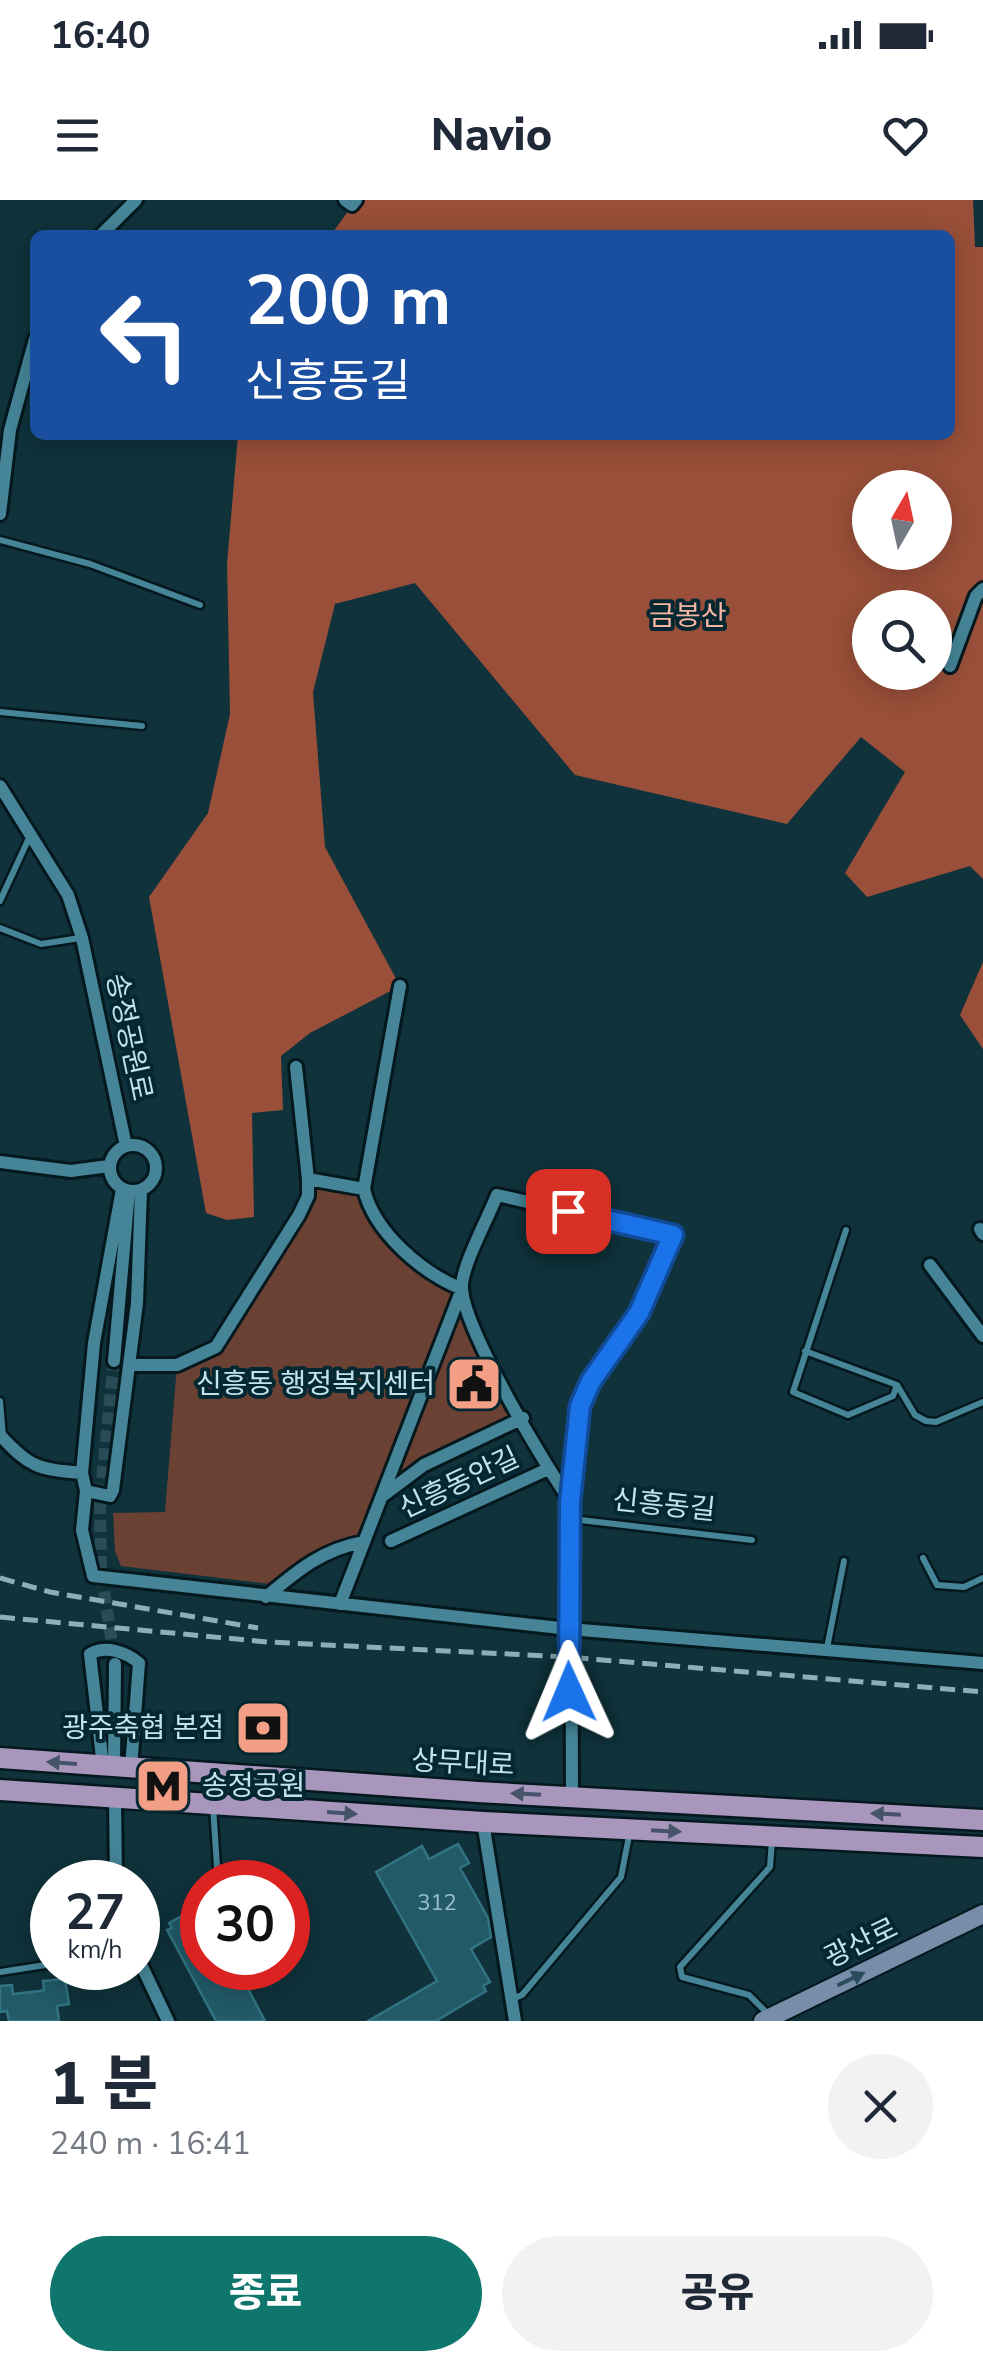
<!DOCTYPE html>
<html lang="ko">
<meta charset="utf-8">
<style>
body{margin:0;font-family:"Nunito Sans","Noto Sans KR",sans-serif;background:#f2f2f3;color:#1f2937;height:100vh;display:flex;flex-direction:column;font-size:38px;white-space:nowrap}
*{box-sizing:border-box;margin:0}
p{font-size:32px;color:#747a83}
.icon{flex:none;width:55px;height:55px;fill:none;stroke:currentColor;stroke-width:2;stroke-linecap:round;stroke-linejoin:round}
.map{position:relative;height:1821px;overflow:hidden}
.side{display:flex;flex-direction:column;background:#fff;flex:1}
.side>*{flex:none}
.hud{position:absolute;left:30px;top:30px;width:925px;height:210px;border-radius:15px;box-shadow:0 5px 25px #0003;background:#1a4fa0;color:#fff;overflow:hidden}
.needle{width:65px;rotate:9deg}
.tools{position:absolute;left:852px;top:270px;display:grid;gap:20px}
.tools a{display:grid;place-items:center;width:100px;height:100px;border-radius:50%;background:#fff;box-shadow:0 5px 25px #0003;font-size:50px}
.speed{position:absolute;left:30px;top:1660px;display:flex;gap:20px;font-size:50px;font-weight:700;text-align:center}
.speed>*{display:grid;place-content:center;width:130px;height:130px;border-radius:50%;background:#fff;box-shadow:0 5px 25px #0003;line-height:1}
.speed small{font-size:25px;font-weight:400}
.speed .limit{border:15px solid #d22;background:#fff;color:#111}
.pin{position:absolute;display:grid;place-items:center;width:85px;height:85px;color:#fff;margin:-42px;border-radius:20px;box-shadow:0 5px 15px #0006}
.me{position:absolute;width:110px;margin:-55px;rotate:359deg;stroke-linejoin:round;filter:drop-shadow(0 0 8px #0008)}
.turn{display:flex;align-items:center;gap:35px;height:210px;padding:0 50px;font-size:45px}
.turn .icon{width:130px;height:130px;stroke-width:2.5}
.turn b{display:block;font-size:70px;line-height:85px}
.round{display:grid;place-items:center;flex:none;width:105px;height:105px;border-radius:52px;background:#f2f2f3}
.overview{display:flex;align-items:center;justify-content:space-between;height:170px;padding:0 50px}
h1{font-size:60px;font-weight:800;line-height:75px}
.button{display:flex;gap:20px;margin-top:auto;padding:20px 50px}
.button a{flex:1;height:115px;border-radius:60px;background:#0f766e;color:#fff;font-size:40px;font-weight:800;line-height:115px;text-align:center}
.button a+a{background:#f2f2f3;color:#1f2937}
.status{display:flex;justify-content:space-between;align-items:center;height:70px;padding:0 50px;background:#fff;direction:ltr}
.status svg{height:28px;fill:currentColor}
header{display:flex;justify-content:space-between;align-items:center;height:130px;padding:0 50px;background:#fff;font-size:45px;font-weight:800}
.map>svg:first-child{display:block}
.green{fill:#6b4134}
.forest{fill:#994f39;fill-rule:evenodd}
.building{fill:#225a68;stroke:#327384;stroke-width:2.5}
.lines{fill:none;stroke-linecap:round;stroke-linejoin:round}
.minor-tunnel{stroke:#2a4c56;stroke-width:12;stroke-dasharray:12 6;stroke-linecap:butt}
.service-casing{stroke:#04181e;stroke-width:11}
.minor-casing{stroke:#04181e;stroke-width:18}
.secondary-casing{stroke:#04181e;stroke-width:22}
.primary-casing{stroke:#04181e;stroke-width:25}
.service{stroke:#458597;stroke-width:6}
.minor{stroke:#458597;stroke-width:12}
.secondary{stroke:#778daa;stroke-width:18}
.primary{stroke:#a996bd;stroke-width:20}
.rail{stroke:#8eaeb8;stroke-width:5;stroke-dasharray:15 8;stroke-linecap:butt}
.oneway{fill:#465469}
.oneway2{fill:#2c4b5b}
.route-casing{stroke:#114b97;stroke-width:25}
.route{stroke:#1a73e8;stroke-width:18}
.labels{text-anchor:middle;dominant-baseline:central;stroke-width:8;stroke-linejoin:round;paint-order:stroke}
.number-label{font-size:22px;fill:#9bc0cb}
.park-label{font-size:28px;fill:#f6b5a1;stroke:#042831}
.street-label{font-size:28px;fill:#c3e2ec;stroke:#042831}
.poi-label{font-size:28px;fill:#c3e2ec;stroke:#042831;text-anchor:end}
</style>
<div class="status"><b>16:40</b><svg viewBox="0 0 49 12"><path d="M0 12V9h3v3zM5 12V6h3v6zM10 12V3h3v9zM15 12V0h3v12zM26 1h20v11H26zM47 4h2v5h-2z"/></svg></div>
<header><svg class="icon" aria-label="menu" viewBox="0 0 24 24"><path d="M4 6h16M4 12h16M4 18h16"/></svg>Navio<svg class="icon" aria-label="heart" viewBox="0 0 24 24"><path d="M12 20l-8-8c-3-5 5-10 8-4 3-6 11-1 8 4z"/></svg></header>
<div class="map">
<svg width="983" height="1821" viewBox="0 0 983 1821">
<rect width="100%" height="100%" fill="#0f323b"/>
<path class="green" d="M308,979L364,989L411,1058L462,1089L472,1127L523,1218L463,1244L382,1297L364,1342L336,1347L279,1385L121,1366L115,1351L113,1313L165,1312L177,1165L216,1147L299,1015Z"/>
<path class="forest" d="M356,0H973L975,47H983V679L970,666L867,697L845,673L905,572L861,537L787,624L575,575L415,383L335,404L313,492L325,647L400,786L310,833L281,856L283,910L252,913L254,1017L227,1020L206,1013L149,697L208,613L230,514L227,364L238,235H950V35H331ZM870,288H935V352H870ZM870,408H935V472H870Z
M983,762V849L960,815Z"/>
<path class="building" d="M458,1644L469,1663L460,1668L488,1718L491,1737L471,1749L490,1782L483,1786L486,1791L436,1821H368L437,1781L376,1672L422,1646L429,1659Z
M202,1705V1768H237L265,1821H216L167,1730L172,1728L169,1723Z
M65,1779L69,1804L57,1806L59,1821H9L7,1811L0,1812V1786L12,1785L13,1794L40,1791L44,1790L43,1781Z"/>
<g class="lines">
<path class="minor-tunnel" d="M114,1457L101,1370L100,1300L114,1161"/>
<g class="service-casing">
<path id="service" d="M0,340L90,364L200,405
M0,512L142,526
M0,701L29,638
M0,728L41,744L80,738
M846,1030L793,1192L848,1215L893,1196L897,1185
M805,1151L897,1185L915,1215L926,1221L936,1222L983,1202
M0,1201L3,1237
M572,1319L752,1340
M923,1358L937,1385L964,1387L983,1378
M827,1448L844,1361
M213,1606L218,1682
M0,1772L52,1764
M512,1799L522,1795L621,1677L629,1636
M770,1816L749,1795L682,1777L680,1767L770,1667L772,1639"/>
</g>
<g class="minor-casing">
<path id="minor" d="M345,0L352,5L356,0
M101,35L136,0
M0,314L10,230L35,139
M950,466L976,396L983,389
M0,586L68,695L82,738L126,946
M296,867L308,979
M110 968a23 23 0 1 1 46 0a23 23 0 1 1-46 0Z
M0,962L71,971L109,966
M122,989L94,1143L82,1273L86,1291L110,1296L113,1290L137,1103L141,990
M364,989L400,786
M980,1029L983,1034
M930,1065L983,1136
M114,1161L129,991
M131,1165H177L216,1147L299,1015L308,996V979L364,989C374,1032 422,1073 462,1089L340,1404
M0,1235C30,1268 38,1269 82,1273
M86,1291L82,1330L93,1376L569,1429L983,1463
M384,1295L424,1265L523,1218
M571,1302C544,1264 465,1131 462,1089C460,1069 489,1016 497,995L673,1035L639,1113L591,1181L580,1207L571,1302L572,1596
M391,1341L548,1269
M266,1397C297,1371 323,1349 364,1342
M103,1566L90,1454C106,1445 126,1452 139,1463L131,1568
M114,1566L115,1464
M115,1598L116,1682
M483,1622L515,1821
M138,1758L168,1821"/>
</g>
<g class="secondary-casing">
<path id="secondary" d="M763,1821L983,1714"/>
</g>
<g class="primary-casing">
<path id="primary" d="M0,1558L478,1592L983,1620
M0,1590L483,1622L983,1647"/>
</g>
<use href="#service" class="service"/>
<use href="#minor" class="minor"/>
<use href="#secondary" class="secondary"/>
<use href="#primary" class="primary"/>
<path class="rail" d="M0,1378L50,1392L258,1428
M0,1417L268,1442L568,1457L983,1492"/>
</g>
<defs><path id="oneway-solid" d="M-6-.8H1V-3.2L6.5 0L1 3.2V.8H-6Z" transform="scale(2.5)"/></defs>
<g class="oneway">
<use href="#oneway-solid" transform="translate(62 1563) rotate(-176)"/>
<use href="#oneway-solid" transform="translate(526 1594) rotate(-177)"/>
<use href="#oneway-solid" transform="translate(342 1613) rotate(4)"/>
<use href="#oneway-solid" transform="translate(886 1614) rotate(-177)"/>
<use href="#oneway-solid" transform="translate(666 1631) rotate(3)"/>
</g>
<use class="oneway2" href="#oneway-solid" transform="translate(851 1779) rotate(-26)"/>
<g class="lines">
<g class="route-casing">
<path id="route" d="M568,1011L673,1035L639,1113L591,1181L580,1206L570,1302L569,1492"/>
</g>
<use href="#route" class="route"/>
</g>
<defs>
<g id="civic-square" transform="scale(2.875)"><rect x="-9" y="-9" width="18" height="18" rx="4" fill="#f39f85" stroke="#042831"/><path d="M-.6-6.5H3V-4.5H.6V-3L4-1V1h2V6H-6V1h2V-1L-.6-3ZM-1.2 2.5V6h2.4V2.5Z" fill="#111"/></g>
<g id="bank-square" transform="scale(2.875)"><rect x="-9" y="-9" width="18" height="18" rx="4" fill="#f39f85" stroke="#042831"/><path d="M-6-4H6V4H-6ZM0-2.3a2.3 2.3 0 1 0 0 4.6a2.3 2.3 0 1 0 0-4.6Z" fill="#111"/></g>
<g id="metro-square" transform="scale(2.875)"><rect x="-9" y="-9" width="18" height="18" rx="4" fill="#f39f85" stroke="#042831"/><path d="M-5.5 5V-5H-3L0 0L3-5H5.5V5H3V-.5L0 4L-3-.5V5Z" fill="#111"/></g>
</defs>
<g fill-rule="evenodd">
<use href="#civic-square" x="474" y="1184"/>
<use href="#bank-square" x="263" y="1528"/>
<use href="#metro-square" x="163" y="1586"/>
</g>
<g class="labels">
<g class="number-label">
<text x="437" y="1703">312</text>
</g>
<g class="park-label">
<text x="688" y="416">금봉산</text>
</g>
<g class="street-label">
<text transform="translate(129 837) rotate(78)">송정공원로</text>
<text transform="translate(459 1283) rotate(-25)">신흥동안길</text>
<text transform="translate(664 1305) rotate(6)">신흥동길</text>
<text transform="translate(463 1563) rotate(3)">상무대로</text>
<text transform="translate(861 1743) rotate(-26)">광산로</text>
</g>
<g class="poi-label">
<text x="435" y="1184">신흥동 행정복지센터</text>
<text x="224" y="1528">광주축협 본점</text>
<text x="202" y="1586" text-anchor="start">송정공원</text>
</g>
</g>
</svg>
<div class="tools">
<a><svg class="needle" viewBox="-14 -14 28 28"><path d="M0-13l5 13h-10z" fill="#e53935"/><path d="M0 13l5-13h-10z" fill="#747a83"/></svg></a>
<a><svg class="icon" aria-label="search" viewBox="0 0 24 24"><circle cx="10" cy="10" r="6"/><path d="M15 15l6 6"/></svg></a>
</div>
<div class="speed"><div>27<small>km/h</small></div><div class="limit">30</div></div>
<div class="pin" style="left:568px;top:1011px;background:#d93025"><svg class="icon" aria-label="arrive" viewBox="0 0 24 24"><path d="M6 21V4h12l-3 4 3 4H6"/></svg></div>
<svg class="me" style="left:569px;top:1492px" viewBox="-20 -20 40 40"><path d="M0-17L14 15 0 8-14 15z" fill="#1a73e8" stroke="#fff" stroke-width="4"/></svg>
<div class="hud">
<div class="turn"><svg class="icon" aria-label="left" viewBox="0 0 24 24"><path d="M17 20v-9H6M10 6l-5 5 5 5"/></svg><div><b>200 m</b>신흥동길</div></div>
</div>
</div>
<section class="side">
<div class="overview"><div><h1>1 분</h1><p>240 m · 16:41</p></div><a class="round"><svg class="icon" aria-label="close" viewBox="0 0 24 24"><path d="M6 6l12 12M18 6L6 18"/></svg></a></div>
<div class="button"><a>종료</a><a>공유</a></div>
</section>
